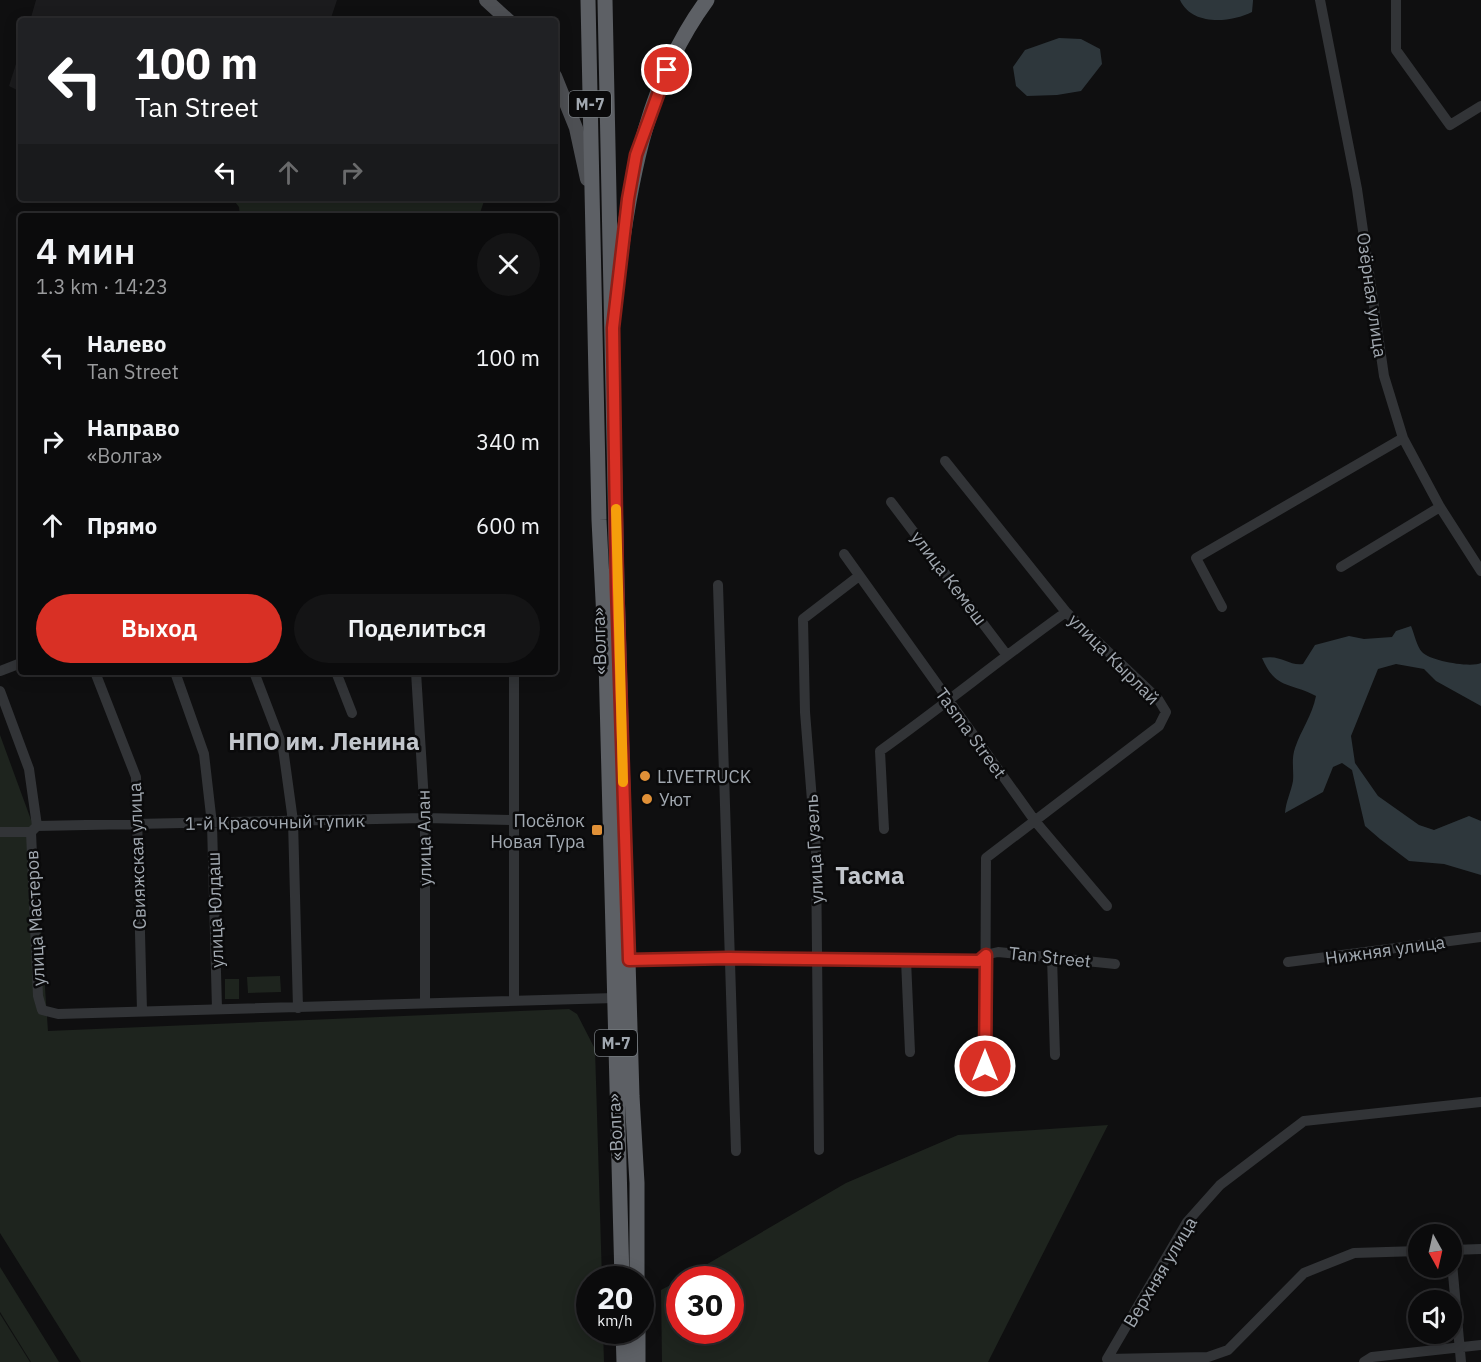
<!DOCTYPE html>
<html lang="ru">
<meta charset="utf-8">
<style>
body{margin:0;font-family:"IBM Plex Sans",sans-serif;background:#141415;color:#f1f3f6;height:100vh;display:flex;flex-direction:column;font-size:22px;white-space:nowrap}
*{box-sizing:border-box;margin:0}
p{font-size:20px;color:#9a9b9d}
.icon{flex:none;width:33px;height:33px;fill:none;stroke:currentColor;stroke-width:2;stroke-linecap:round;stroke-linejoin:round}
.map{position:relative;flex:1;overflow:hidden}
.details{position:absolute;left:18px;top:213px;width:540px;height:462px;display:flex;flex-direction:column;background:#0b0b0c;border-radius:6px;box-shadow:0 3px 15px #0003,0 0 0 2px #2b2b2d}
.details>*{flex:none}
.top-card{position:absolute;left:18px;top:18px;width:540px;height:183px;border-radius:6px;box-shadow:0 3px 15px #0003,0 0 0 2px #2b2b2d;background:#202124;color:#fff;overflow:hidden}
.needle{width:39px;rotate:172deg}
.controls{position:absolute;left:1408px;top:1224px;display:grid;gap:12px}
.controls a{display:grid;place-items:center;width:54px;height:54px;border-radius:50%;background:#0b0b0c;box-shadow:0 3px 15px #0003,0 0 0 2px #2b2b2d;font-size:30px}
.speed{position:absolute;left:576px;top:1266px;display:flex;gap:12px;font-size:30px;font-weight:700;text-align:center}
.speed>*{display:grid;place-content:center;width:78px;height:78px;border-radius:50%;background:#0b0b0c;box-shadow:0 3px 15px #0003,0 0 0 2px #2b2b2d;line-height:1}
.speed small{font-size:15px;font-weight:400}
.speed .limit{border:9px solid #d22;background:#fff;color:#111}
.pin{position:absolute;display:grid;place-items:center;width:51px;height:51px;color:#fff;margin:-26px;border:3px solid #fff;border-radius:50%;box-shadow:0 2px 6px #0007}
.me{position:absolute;width:66px;margin:-33px;rotate:0deg;stroke-linejoin:round;filter:drop-shadow(0 0 4px #0008)}
.turn{display:flex;align-items:center;gap:21px;height:126px;padding:0 18px;font-size:27px}
.turn .icon{width:78px;height:78px;stroke-width:2.5}
.turn b{display:block;font-size:42px;line-height:51px}
.lanes{display:flex;align-items:center;height:57px;padding:0 18px;background:#0003;justify-content:center;gap:30px;direction:ltr}
.lanes .off{opacity:.35}
.round{display:grid;place-items:center;flex:none;width:63px;height:63px;border-radius:32px;background:#141415}
.summary{display:flex;align-items:center;justify-content:space-between;height:102px;padding:0 18px}
h1{font-size:36px;font-weight:600;line-height:45px}
.primary-button{display:flex;gap:12px;margin-top:auto;padding:12px 18px}
.primary-button a{flex:1;height:69px;border-radius:36px;background:#d93025;color:#fff;font-size:24px;font-weight:600;line-height:69px;text-align:center}
.primary-button a+a{background:#141415;color:#f1f3f6}
ul{padding:0;list-style:none}
li{display:flex;align-items:center;gap:18px;height:84px;padding:0 18px}
li div{flex:1}
li b{display:block;font-size:22px}
li em{font-style:normal}
.map>svg:first-child{display:block}
.built{fill:#1b1b1d}
.green{fill:#1e241e}
.water{fill:#2e373c}
.lines{fill:none;stroke-linecap:round;stroke-linejoin:round}
.minor{stroke:#323437;stroke-width:10}
.major{stroke:#4d4f53;stroke-width:14}
.highway{stroke:#5d6065;stroke-width:15}
.route-casing{stroke:#8d1f18;stroke-width:15}
.route{stroke:#d93025;stroke-width:10}
.slow{stroke:#f59e0b;stroke-width:10}
.poi-dot{fill:#e09037;stroke:#0a0a0b;stroke-width:2}
.labels{text-anchor:middle;dominant-baseline:central;stroke-width:5;stroke-linejoin:round;paint-order:stroke}
.shield{fill:#0a0a0b;stroke:#74797e;stroke-width:1.5}
.shield-label{font-size:16px;font-weight:bold;fill:#a1a8b0}
.street-label{font-size:18px;fill:#a1a8b0;stroke:#0a0a0b}
.poi-label{font-size:18px;fill:#a1a8b0;stroke:#0a0a0b;text-anchor:start}
.district-label{font-size:24px;font-weight:bold;fill:#c2c6cc;stroke:#0a0a0b}
</style>
<div class="map">
<svg width="1481" height="1362" viewBox="0 0 1481 1362">
<rect width="100%" height="100%" fill="#0f0f10"/>
<path class="built" d="M36,0H337L330,21H30Z
M21,48V92L9,86Z"/>
<path class="green" d="M232,198H485L479,216H240L239,207Z
M0,735L34,828L48,1031L569,1009L577,1014L595,1049L602,1279L590,1280V1330L603,1331L604,1362H81L0,1233Z
M280,976L281,992L248,993L247,977Z
M225,979H239V999H225Z
M1108,1125L988,1362H662L661,1290L680,1280V1330H730V1280H680L846,1183L958,1135Z
M0,1267L59,1362H31L0,1312Z
M0,1314L30,1362H0Z"/>
<path class="water" d="M1180,0H1253V1L1252,12C1230,23 1192,26 1180,0Z
M1059,38L1081,39L1100,49L1102,64L1081,91L1057,95L1027,96L1016,86L1013,67L1025,50Z
M1411,626C1414,633 1417,647 1422,652C1430,661 1471,668 1481,663V706L1436,681L1424,669L1396,664L1378,669L1351,736L1355,763L1378,796L1419,825L1434,830L1469,816L1481,821V875L1444,864L1409,861L1380,839L1365,826L1352,770L1342,763L1333,767L1323,792L1285,813C1286,801 1291,792 1293,781C1294,769 1291,760 1295,748C1301,730 1312,716 1316,696C1289,682 1276,690 1262,658C1281,654 1288,666 1303,664L1315,645L1349,636L1364,639L1392,637L1396,631Z"/>
<g class="lines">
<path class="minor" d="M1320,0L1357,189L1384,376L1403,438L1440,507L1481,571
M1396,0V50L1450,125L1481,106
M945,461L1066,612L1158,699L1166,712L1159,726L986,858L985,1066
M891,502L1006,654
M844,554L1035,821L1107,906
M1341,567L1440,507
M718,585L736,1151
M1222,607L1196,558L1403,438
M0,671L21,663
M95,672L136,777L142,1011
M175,672L204,754L212,824L217,1009
M254,672L283,748L293,821L298,1008
M336,672L352,713
M416,672L425,818V1003
M0,691L29,769L37,826L31,832L38,996L42,1010L58,1014L615,998
M37,826L425,818L513,820
M884,829L880,751C943,706 1003,657 1066,612
M0,832H31
M1052,957L1055,1055
M629,960L729,958L979,961L985,955L998,952L1115,964
M906,960L910,1052
M1288,962L1481,937
M514,1001V672
M819,1150L816,851L805,712L803,619L859,576
M1452,1250L1481,1249
M1452,1263L1461,1362
M1107,1359L1187,1222L1220,1185L1304,1121L1481,1102
M1107,1359L1208,1357L1228,1350L1304,1273L1354,1253L1419,1251
M1364,1362L1372,1357L1481,1345"/>
<path class="major" d="M486,0L509,21
M555,76L576,128L587,179"/>
<path class="highway" d="M588,0L599,520L606,660L622,1280
M605,0L617,587L632,1096L637,1183V1280
M619,268C631,173 649,79 707,0
M623,1330L624,1362
M638,1330V1362"/>
</g>
<g class="lines">
<g class="route-casing">
<path id="route" d="M667,70L636,155L628,199L613,328L617,587L629,960L729,958L979,961L986,955L985,1066"/>
</g>
<use href="#route" class="route"/>
<path class="slow" d="M616,509L623,782"/>
</g>
<g class="poi-dot">
<circle cx="645" cy="776" r="6"/>
<circle cx="647" cy="799" r="6"/>
<rect x="591" y="824" width="12" height="12" rx="3"/>
</g>
<g class="labels">
<g class="shield">
<rect x="569" y="91" width="42" height="26" rx="4.5"/>
<rect x="595" y="1030" width="42" height="26" rx="4.5"/>
</g>
<g class="shield-label">
<text x="590" y="104">М-7</text>
<text x="616" y="1043">М-7</text>
</g>
<g class="street-label">
<text transform="translate(1372 295) rotate(82)">Озёрная улица</text>
<text transform="translate(949 578) rotate(53)">улица Кемеш</text>
<text transform="translate(599 641) rotate(-92)">«Волга»</text>
<text transform="translate(1114 659) rotate(45)">улица Кырлай</text>
<text transform="translate(971 733) rotate(54)">Tasma Street</text>
<text transform="translate(275 822) rotate(-1)">1-й Красочный тупик</text>
<text transform="translate(424 838) rotate(-91)">улица Алан</text>
<text transform="translate(814 849) rotate(-93)">улица Гузель</text>
<text transform="translate(137 856) rotate(-92)">Свияжская улица</text>
<text transform="translate(215 910) rotate(-92)">улица Юлдаш</text>
<text transform="translate(35 918) rotate(-93)">улица Мастеров</text>
<text transform="translate(1385 950) rotate(-8)">Нижняя улица</text>
<text transform="translate(1050 957) rotate(6)">Tan Street</text>
<text transform="translate(615 1127) rotate(-93)">«Волга»</text>
<text transform="translate(1160 1272) rotate(-59)">Верхняя улица</text>
</g>
<g class="poi-label">
<text x="657" y="776">LIVETRUCK</text>
<text x="659" y="799">Уют</text>
<text x="585" y="820" text-anchor="end">Посёлок<tspan x="585" dy="21">Новая Тура</tspan></text>
</g>
<g class="district-label">
<text x="324" y="741">НПО им. Ленина</text>
<text x="870" y="875">Тасма</text>
</g>
</g>
</svg>
<div class="controls">
<a><svg class="needle" viewBox="-14 -14 28 28"><path d="M0-13l5 13h-10z" fill="#e53935"/><path d="M0 13l5-13h-10z" fill="#9a9b9d"/></svg></a>
<a><svg class="icon" aria-label="sound" viewBox="0 0 24 24"><path d="M4 9h4l5-4v14l-5-4H4zM17 9q2 3 0 6"/></svg></a>
</div>
<div class="speed"><div>20<small>km/h</small></div><div class="limit">30</div></div>
<div class="pin" style="left:667px;top:70px;background:#d93025"><svg class="icon" aria-label="arrive" viewBox="0 0 24 24"><path d="M6 21V4h12l-3 4 3 4H6"/></svg></div>
<svg class="me" style="left:985px;top:1066px" viewBox="-20 -20 40 40"><circle r="17" fill="#d93025" stroke="#fff" stroke-width="3"/><path d="M0-11L8 9 0 5-8 9z" fill="#fff"/></svg>
<div class="top-card">
<div class="turn"><svg class="icon" aria-label="left" viewBox="0 0 24 24"><path d="M17 20v-9H6M10 6l-5 5 5 5"/></svg><div><b>100 m</b>Tan Street</div></div>
<div class="lanes"><svg class="icon" aria-label="left" viewBox="0 0 24 24"><path d="M17 20v-9H6M10 6l-5 5 5 5"/></svg><svg class="icon off" aria-label="ahead" viewBox="0 0 24 24"><path d="M12 20V5M6 11l6-6 6 6"/></svg><svg class="icon off" aria-label="right" viewBox="0 0 24 24"><path d="M7 20v-9h11M14 6l5 5-5 5"/></svg></div>
</div>
<section class="details">
<div class="summary"><div><h1>4 мин</h1><p>1.3 km · 14:23</p></div><a class="round"><svg class="icon" aria-label="close" viewBox="0 0 24 24"><path d="M6 6l12 12M18 6L6 18"/></svg></a></div>
<ul>
<li><svg class="icon" aria-label="left" viewBox="0 0 24 24"><path d="M17 20v-9H6M10 6l-5 5 5 5"/></svg><div><b>Налево</b><p>Tan Street</p></div><em>100 m</em></li>
<li><svg class="icon" aria-label="right" viewBox="0 0 24 24"><path d="M7 20v-9h11M14 6l5 5-5 5"/></svg><div><b>Направо</b><p>«Волга»</p></div><em>340 m</em></li>
<li><svg class="icon" aria-label="ahead" viewBox="0 0 24 24"><path d="M12 20V5M6 11l6-6 6 6"/></svg><div><b>Прямо</b></div><em>600 m</em></li>
</ul>
<div class="primary-button"><a>Выход</a><a>Поделиться</a></div>
</section>
</div>
